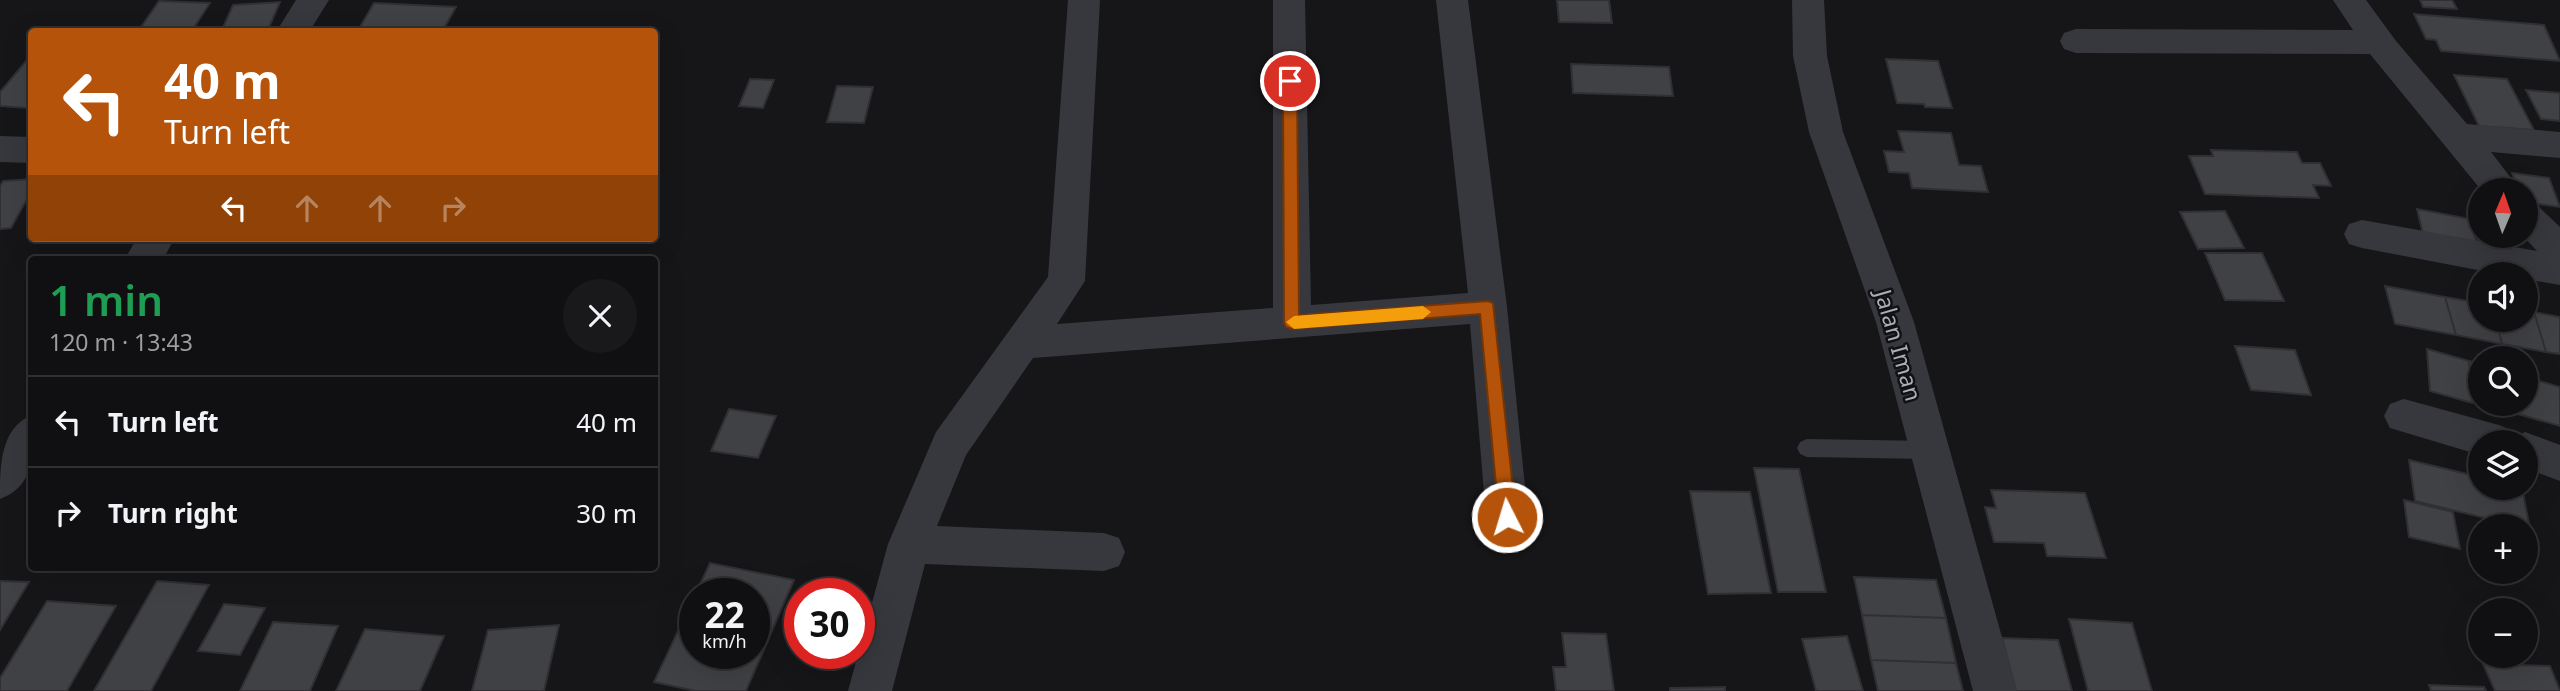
<!DOCTYPE html>
<meta charset="utf-8">
<style>
body{margin:0;font-family:"Noto Sans",sans-serif;background:#19191b;color:#f1f3f6;height:100vh;display:flex;flex-direction:column;font-size:26px;white-space:nowrap}
*{box-sizing:border-box;margin:0}
p{font-size:23px;color:#9c9d9f}
.icon{flex:none;width:38px;height:38px;fill:none;stroke:currentColor;stroke-width:2;stroke-linecap:round;stroke-linejoin:round}
.map{position:relative;flex:1;overflow:hidden}
.side{position:absolute;left:28px;top:256px;width:630px;height:315px;display:flex;flex-direction:column;background:#101012;border-radius:7px;box-shadow:0 7px 28px #0002,0 0 0 2px #303032}
.side>*{flex:none}
.top-card{position:absolute;left:28px;top:28px;width:630px;height:214px;border-radius:7px;box-shadow:0 7px 28px #0002,0 0 0 2px #303032;background:#b45309;color:#fff;overflow:hidden}
.needle{width:46px;rotate:2deg}
.tools{position:absolute;left:2468px;top:178px;display:grid;gap:14px}
.tools a{display:grid;place-items:center;width:70px;height:70px;border-radius:50%;background:#101012;box-shadow:0 7px 28px #0002,0 0 0 2px #303032;font-size:35px}
.speed{position:absolute;left:679px;top:578px;display:flex;gap:14px;font-size:35px;font-weight:700;text-align:center}
.speed>*{display:grid;place-content:center;width:91px;height:91px;border-radius:50%;background:#101012;box-shadow:0 7px 28px #0002,0 0 0 2px #303032;line-height:1}
.speed small{font-size:18px;font-weight:400}
.speed .limit{border:10px solid #d22;background:#fff;color:#111}
.pin{position:absolute;display:grid;place-items:center;width:60px;height:60px;color:#fff;margin:-30px;border:4px solid #fff;border-radius:50%;box-shadow:0 2px 7px #0007}
.me{position:absolute;width:77px;margin:-38px;rotate:355deg;stroke-linejoin:round;filter:drop-shadow(0 0 5px #0008)}
.turn{display:flex;align-items:center;gap:24px;height:147px;padding:0 21px;font-size:32px}
.turn .icon{width:91px;height:91px;stroke-width:2.5}
.turn b{display:block;font-size:49px;line-height:60px}
.lanes{display:flex;align-items:center;height:66px;padding:0 21px;background:#0003;justify-content:center;gap:35px;direction:ltr}
.lanes .off{opacity:.35}
.round{display:grid;place-items:center;flex:none;width:74px;height:74px;border-radius:37px;background:#19191b}
.headline{display:flex;align-items:center;justify-content:space-between;height:119px;padding:0 21px}
h1{font-size:42px;font-weight:600;line-height:52px;color:#1e9e55}
ul{padding:0;list-style:none}
li{display:flex;align-items:center;gap:21px;height:91px;padding:0 21px;border-top:2px solid #303032}
li div{flex:1}
li b{display:block;font-size:26px}
li em{font-style:normal}
.map>svg:first-child{display:block}
.building{fill:#404145;stroke:#303034;stroke-width:2}
.lines{fill:none;stroke-linecap:round;stroke-linejoin:round}
.lane{fill:#37383d;fill-rule:evenodd}
.street{fill:#37383d;fill-rule:evenodd}
.route{fill:#b45309;stroke:#753606;stroke-width:2}
.slow{fill:#f59e0b}
.labels{text-anchor:middle;dominant-baseline:central;stroke-width:5;stroke-linejoin:round;paint-order:stroke}
.street-label{font-size:23px;fill:#a8adb8;stroke:#111113}
</style>
<div class="map">
<svg width="2560" height="691" viewBox="0 0 2560 691">
<rect width="100%" height="100%" fill="#161618"/>
<path class="building" d="M1557,0H1609L1612,23L1559,22Z
M2420,0H2452L2457,9L2423,7Z
M159,1L210,3L191,32L139,30Z
M280,2L267,32H221L233,5Z
M374,3L456,7L442,32H357Z
M2414,14L2544,25L2560,61L2441,51L2436,40L2426,39Z
M32,54V102L26,108L0,106V92Z
M1886,59L1938,61L1952,108L1925,107L1924,104L1897,103Z
M1571,64L1669,67L1673,96L1573,93Z
M2454,75L2507,79L2534,130L2479,126Z
M750,79L774,80L763,108L739,106Z
M837,86L873,87L864,123L827,122Z
M2526,90L2560,93V121L2541,119Z
M1898,131L1951,133L1959,165L1981,166L1988,192L1912,188L1909,173L1889,172L1884,151L1904,152Z
M2211,150L2297,152L2302,163H2320L2331,186L2313,185L2319,198L2205,194L2189,156H2213Z
M2512,173L2549,178L2560,207L2525,202V191H2519Z
M32,179V190L11,228L0,229V186L3,181Z
M2417,209L2470,219L2478,248L2424,238Z
M2225,211L2244,248L2198,249L2180,212Z
M2205,253H2262L2284,301L2225,300Z
M2385,286L2445,297L2456,335L2395,324Z
M2445,297L2480,303V320H2496L2502,344L2456,335Z
M2525,311L2534,312L2546,352L2502,344L2496,320H2525Z
M2534,312L2560,317V354L2546,352Z
M2235,346L2295,350L2311,395L2251,390Z
M2427,349L2469,361L2472,403L2430,391Z
M2469,361L2480,364V403L2472,401Z
M2525,377L2560,387V426L2483,404H2525Z
M729,409L776,416L758,458L711,451Z
M2409,460L2480,477V488H2522L2530,529L2415,501Z
M1754,468L1799,469L1826,592H1778Z
M1991,490L2085,493L2106,558L2047,556L2044,543L1994,542L1985,507L1996,508Z
M1690,491L1750,492L1771,593L1708,594Z
M2404,500L2453,512L2460,549L2409,537Z
M710,563L794,580L746,691H696L654,682L695,595V653H754V593H696Z
M1854,577L1936,580L1946,618L1862,615Z
M0,581L29,582L0,630Z
M157,581L209,585L151,691H94Z
M47,601L116,606L67,691H0V678Z
M224,604L265,608L240,655L198,651Z
M1862,615L1946,618L1956,663L1871,660Z
M2069,619L2132,623L2152,691H2088Z
M273,622L338,626L310,691H240Z
M559,625L544,691H472L488,630Z
M365,629L444,636L420,691H336Z
M1562,633L1606,634L1614,691H1556L1553,667H1566Z
M1847,636L1863,691H1816L1802,639Z
M2002,638L2058,640L2072,691H2016Z
M1871,660L1956,663L1963,691H1878Z
M2483,664L2550,666L2560,691H2495Z
M2429,685L2484,687L2486,691H2431Z
M1725,687V691H1670V688Z"/>
<g class="lines">
<path class="lane" d="M1807,439L1929,441L1936,444L1939,450L1936,456L1929,459L1807,457L1800,454L1797,448L1800,442Z"/>
<path class="street" d="M296,0H329L309,32H276Z
M1068,0H1100L1085,281L1057,324L1273,308V0H1305L1311,305L1468,293L1436,0H1468L1507,307L1528,517L1522,530L1507,536L1492,530L1486,517L1470,324L1033,358L966,455L937,526L1104,533L1119,538L1125,552L1119,566L1104,571L925,564L892,691H848L888,544L936,432L1048,277Z
M1792,0H1824L1827,56L1843,132L1914,322L2017,691H1973L1876,322L1809,132L1793,56Z
M2333,0H2366L2396,41L2467,124L2560,132V158L2491,152L2521,191H2482L2370,54L2076,53L2064,49L2060,41L2064,33L2076,29L2353,30Z
M0,136L32,137V163L0,162Z
M2525,202L2538,206L2560,227V285L2525,279V275H2504L2362,248L2349,244L2344,234L2349,224L2362,220L2537,251L2523,236H2525Z
M137,238H175L163,259H125Z
M2404,399L2499,425L2513,431L2516,436L2525,432L2560,445V481L2525,468V443H2480V455L2390,428L2384,416L2390,404Z
M32,415C32,449 38,485 0,499C0,466 0,428 32,415Z"/>
</g>
<path class="route" d="M1290,76L1297,81L1299,315L1488,301L1493,303L1516,517L1513,523L1507,525L1501,523L1499,517L1480,314L1292,329L1286,327L1284,323L1283,81Z"/>
<path class="slow" d="M1423,306L1431,312L1423,319L1294,329L1286,322L1294,316Z"/>
<g class="labels">
<g class="street-label">
<text transform="translate(1899 345) rotate(74)">Jalan Iman</text>
</g>
</g>
</svg>
<div class="tools">
<a><svg class="needle" viewBox="-14 -14 28 28"><path d="M0-13l5 13h-10z" fill="#e53935"/><path d="M0 13l5-13h-10z" fill="#9c9d9f"/></svg></a>
<a><svg class="icon" aria-label="sound" viewBox="0 0 24 24"><path d="M4 9h4l5-4v14l-5-4H4zM17 9q2 3 0 6"/></svg></a>
<a><svg class="icon" aria-label="search" viewBox="0 0 24 24"><circle cx="10" cy="10" r="6"/><path d="M15 15l6 6"/></svg></a>
<a><svg class="icon" aria-label="layers" viewBox="0 0 24 24"><path d="M12 4l9 5-9 5-9-5zM3 14l9 5 9-5"/></svg></a>
<a>+</a>
<a>−</a>
</div>
<div class="speed"><div>22<small>km/h</small></div><div class="limit">30</div></div>
<div class="pin" style="left:1290px;top:81px;background:#d93025"><svg class="icon" aria-label="arrive" viewBox="0 0 24 24"><path d="M6 21V4h12l-3 4 3 4H6"/></svg></div>
<svg class="me" style="left:1507px;top:517px" viewBox="-20 -20 40 40"><circle r="17" fill="#b45309" stroke="#fff" stroke-width="3"/><path d="M0-11L8 9 0 5-8 9z" fill="#fff"/></svg>
<div class="top-card">
<div class="turn"><svg class="icon" aria-label="left" viewBox="0 0 24 24"><path d="M17 20v-9H6M10 6l-5 5 5 5"/></svg><div><b>40 m</b>Turn left</div></div>
<div class="lanes"><svg class="icon" aria-label="left" viewBox="0 0 24 24"><path d="M17 20v-9H6M10 6l-5 5 5 5"/></svg><svg class="icon off" aria-label="ahead" viewBox="0 0 24 24"><path d="M12 20V5M6 11l6-6 6 6"/></svg><svg class="icon off" aria-label="ahead" viewBox="0 0 24 24"><path d="M12 20V5M6 11l6-6 6 6"/></svg><svg class="icon off" aria-label="right" viewBox="0 0 24 24"><path d="M7 20v-9h11M14 6l5 5-5 5"/></svg></div>
</div>
<section class="side">
<div class="headline"><div><h1>1 min</h1><p>120 m · 13:43</p></div><a class="round"><svg class="icon" aria-label="close" viewBox="0 0 24 24"><path d="M6 6l12 12M18 6L6 18"/></svg></a></div>
<ul>
<li><svg class="icon" aria-label="left" viewBox="0 0 24 24"><path d="M17 20v-9H6M10 6l-5 5 5 5"/></svg><div><b>Turn left</b></div><em>40 m</em></li>
<li><svg class="icon" aria-label="right" viewBox="0 0 24 24"><path d="M7 20v-9h11M14 6l5 5-5 5"/></svg><div><b>Turn right</b></div><em>30 m</em></li>
</ul>
</section>
</div>
